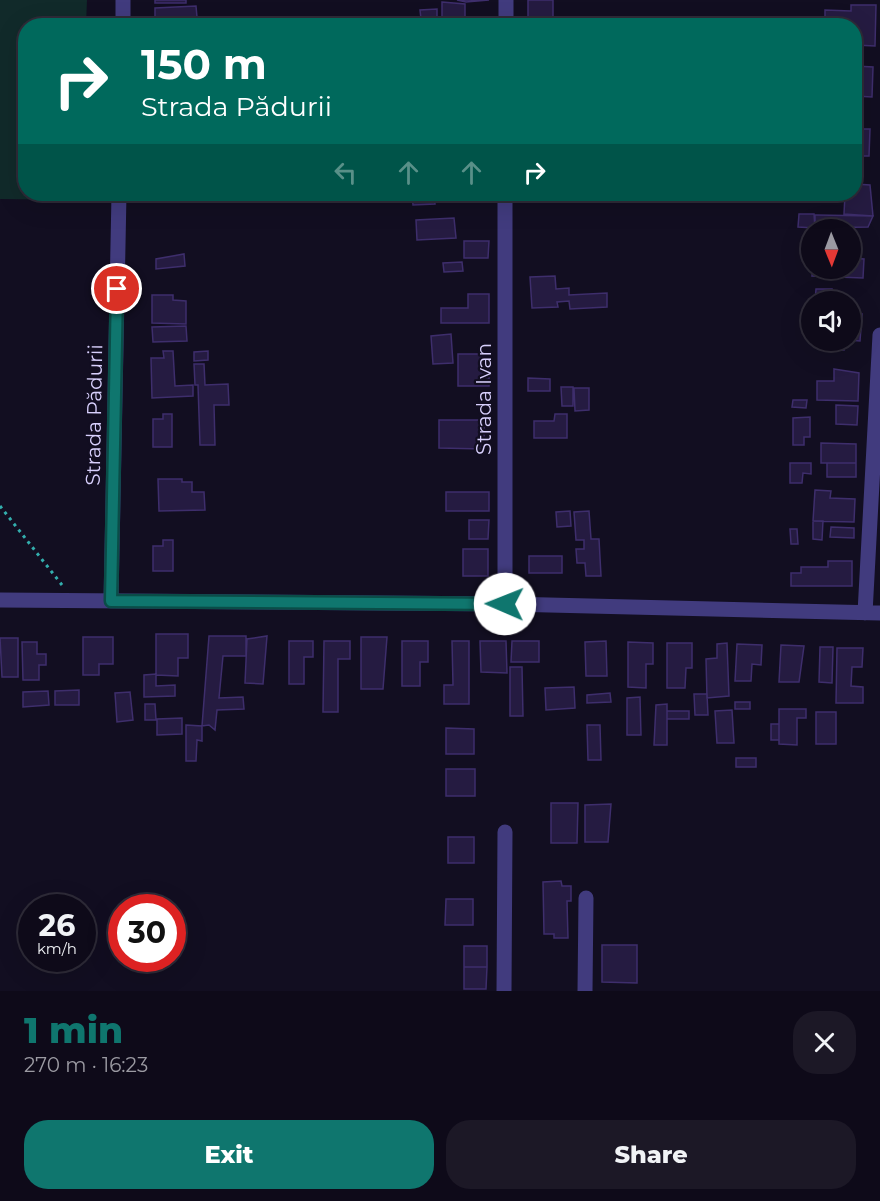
<!DOCTYPE html>
<meta charset="utf-8">
<style>
body{margin:0;font-family:Montserrat,sans-serif;background:#1c1826;color:#f1f3f6;height:100vh;display:flex;flex-direction:column;font-size:22px;white-space:nowrap}
*{box-sizing:border-box;margin:0}
p{font-size:20px;color:#9b9aa2}
.icon{flex:none;width:33px;height:33px;fill:none;stroke:currentColor;stroke-width:2;stroke-linecap:round;stroke-linejoin:round}
.map{position:relative;height:991px;overflow:hidden}
.side{display:flex;flex-direction:column;background:#0e0a19;flex:1}
.side>*{flex:none}
.hud{position:absolute;left:18px;top:18px;width:844px;height:183px;border-radius:24px;box-shadow:0 6px 24px #0002,0 0 0 2px #2e2b38;background:#00695c;color:#fff;overflow:hidden}
.needle{width:39px;rotate:179deg}
.buttons{position:absolute;left:801px;top:219px;display:grid;gap:12px}
.buttons a{display:grid;place-items:center;width:60px;height:60px;border-radius:50%;background:#0e0a19;box-shadow:0 6px 24px #0002,0 0 0 2px #2e2b38;font-size:30px}
.speed{position:absolute;left:18px;top:894px;display:flex;gap:12px;font-size:30px;font-weight:700;text-align:center}
.speed>*{display:grid;place-content:center;width:78px;height:78px;border-radius:50%;background:#0e0a19;box-shadow:0 6px 24px #0002,0 0 0 2px #2e2b38;line-height:1}
.speed small{font-size:15px;font-weight:400}
.speed .limit{border:9px solid #d22;background:#fff;color:#111}
.pin{position:absolute;display:grid;place-items:center;width:51px;height:51px;color:#fff;margin:-26px;border:3px solid #fff;border-radius:50%;box-shadow:0 2px 6px #0007}
.me{position:absolute;width:66px;margin:-33px;rotate:271deg;stroke-linejoin:round;filter:drop-shadow(0 0 4px #0008)}
.turn{display:flex;align-items:center;gap:21px;height:126px;padding:0 24px;font-size:27px}
.turn .icon{width:78px;height:78px;stroke-width:2.5}
.turn b{display:block;font-size:42px;line-height:51px}
.lanes{display:flex;align-items:center;height:57px;padding:0 24px;background:#0003;justify-content:center;gap:30px;direction:ltr}
.lanes .off{opacity:.35}
.round{display:grid;place-items:center;flex:none;width:63px;height:63px;border-radius:24px;background:#1c1826}
.headline{display:flex;align-items:center;justify-content:space-between;height:102px;padding:0 24px}
h1{font-size:36px;font-weight:800;line-height:45px;color:#0f766e}
.primary-button{display:flex;gap:12px;margin-top:auto;padding:12px 24px}
.primary-button a{flex:1;height:69px;border-radius:24px;background:#0f766e;color:#fff;font-size:24px;font-weight:800;line-height:69px;text-align:center}
.primary-button a+a{background:#1c1826;color:#f1f3f6}
.map>svg:first-child{display:block}
.green{fill:#112a2a}
.building{fill:#251b41;stroke:#3e2e6c;stroke-width:1.5}
.lines{fill:none;stroke-linecap:round;stroke-linejoin:round}
.path{stroke:#33aead;stroke-width:3;stroke-dasharray:3 4.5;stroke-linecap:butt}
.minor{stroke:#413b7e;stroke-width:15}
.route-casing{stroke:#0a4d48;stroke-width:15}
.route{stroke:#0f766e;stroke-width:10}
.labels{text-anchor:middle;dominant-baseline:central;stroke-width:4.5;stroke-linejoin:round;paint-order:stroke}
.street-label{font-size:20px;fill:#d8d0fd;stroke:#120e21}
</style>
<div class="map">
<svg width="880" height="991" viewBox="0 0 880 991">
<rect width="100%" height="100%" fill="#120e21"/>
<path class="green" d="M0,0H87L86,25L26,26V194H79L78,200L0,199Z"/>
<path class="building" d="M155,0H186V3H155Z
M489,0L466,2L457,0Z
M528,0H553V17H528Z
M442,2L465,4V17H454V26H442Z
M851,5H876L875,46L855,45V26H825V10L851,11Z
M196,6L197,17L155,19V8Z
M437,9V18L421,19L420,10Z
M414,19H421V26H414Z
M855,66L873,67L872,97L855,96Z
M855,129H870L869,156H855Z
M855,184L870,185L873,216L844,214L845,194H855Z
M154,194H217V195L154,197Z
M412,194H434L435,204L413,205Z
M799,214H814L815,228L798,227Z
M815,215H816L873,216L868,227L815,228Z
M454,218L456,238L417,240L416,220Z
M464,241H489L488,258H464Z
M184,254L185,266L156,269V259Z
M850,258L864,259L863,278L812,276L813,268H850Z
M462,262L463,271L444,272L443,263Z
M555,276L556,289L569,288V295L607,293V307L570,309L569,301L557,302L558,307L532,308L530,277Z
M816,289H832L831,302H815Z
M468,294H489V323H441V308H468Z
M152,295H173V300L186,301V324L152,323Z
M850,313L862,314L860,341L847,340H850Z
M186,326L187,341L153,342L152,327Z
M451,334L453,363L433,364L431,336Z
M818,340H844V350L818,349Z
M163,351H173L175,386L193,385V396L152,398L151,358H164Z
M208,351V360L194,361V352Z
M458,354H489V386H458Z
M194,364H204L205,385L228,384L229,405H214L215,445H200L198,385H195Z
M834,369L859,373L858,401L817,400V381H834Z
M528,378L550,379V391H528Z
M561,387H573V406H562Z
M574,388H589V410L575,411Z
M793,400H807L806,408L792,407Z
M836,405L858,406L857,425L836,424Z
M163,414H172V447H153V419H163Z
M555,414H567V438H534V421H554Z
M810,417V437H804V445H793V418Z
M439,420H484V449L439,448Z
M821,443L856,444V463H821Z
M790,463H811V474L803,473L802,483H790Z
M827,463H856V477H827Z
M158,479H182V482H192V492H204L205,510L159,511Z
M815,490L831,491L830,498L855,499L854,522L813,521Z
M446,492H489V511H446Z
M570,511L571,526L557,527L556,512Z
M589,511L591,539H599L601,576H586L585,563H577L576,549H584V540H576L574,512Z
M469,520H489L488,539H469Z
M813,521H823L822,540L813,539Z
M831,527L854,528V538L830,537Z
M790,529H797L798,544H791Z
M163,540H173V571H153V546H163Z
M463,549H488V576H463Z
M529,556H562V573H529Z
M828,561H852V586H791V573H801V567H828Z
M156,634H188V658H178V676L156,675Z
M209,636H246V656H223L219,698L243,697L244,709L217,710L215,730L209,725L202,726Z
M267,636L263,684L245,683L247,639Z
M83,637H113V664H99V675H83Z
M361,637H387L383,689H361Z
M0,638H18V677H2Z
M289,641H313V657H304V684H289Z
M324,641H350V659H338V712H323Z
M402,641H428V662H420V686H402Z
M452,641H469V704H444V685H453Z
M480,641H506L507,673L481,672Z
M512,641H539V662H511Z
M606,641L607,676H586L585,642Z
M22,642H37V654H46V665H39V680H23Z
M628,642L653,643V664H646V688L628,687Z
M667,643H692V668H686L685,688H667Z
M727,643L729,696L707,698L706,659L717,658V644Z
M737,644L762,645L761,665L752,664L751,681H735Z
M781,645L804,646L799,682H779Z
M820,647H833L832,683L819,682Z
M837,648H863L862,667H852L851,686L863,687V703H836Z
M510,667H522L523,716H510Z
M156,674V686L175,685V696L144,697V675Z
M574,687L575,708L546,710L545,688Z
M79,690V705H55V691Z
M48,691L49,705L23,707V692Z
M130,692L133,720L117,722L115,693Z
M610,693L611,702L587,703V695Z
M694,694H707L708,715H695Z
M640,697L641,735H627V698Z
M735,702H750V709H735Z
M145,704H155L156,720H145Z
M667,704V745H654L656,705Z
M779,709H806V718H797V745L779,744Z
M732,710L734,743H717L715,711Z
M667,711H689V719H667Z
M816,712H836V744H816Z
M182,718V734L157,735V719Z
M771,724H779V740H771Z
M186,725L202,726V741L197,740L196,761H186Z
M587,725H600L601,760H588Z
M446,728L474,729V754H446Z
M736,758H756V767H736Z
M446,769H475V796H446Z
M551,803H578L577,843H551Z
M611,804L608,842H585V805Z
M448,837H474V863H448Z
M561,881L562,886H571V901H567L568,938H554V934H544L543,882Z
M446,899H473V925H445Z
M602,945H637V983L602,982Z
M464,946H487V967H464Z
M464,967H487L486,989H464Z"/>
<g class="lines">
<path class="path" d="M0,506L62,585"/>
<path class="minor" d="M123,26V0
M506,26V0
M0,600L505,604L880,613
M111,601L119,194
M505,604V194
M865,613L880,335
M504,991L505,832
M585,991L586,898"/>
</g>
<g class="lines">
<g class="route-casing">
<path id="route" d="M117,289L111,601L505,604"/>
</g>
<use href="#route" class="route"/>
</g>
<g class="labels">
<g class="street-label">
<text transform="translate(484 399) rotate(-90)">Strada Ivan</text>
<text transform="translate(94 415) rotate(-89)">Strada Pădurii</text>
</g>
</g>
</svg>
<div class="buttons">
<a><svg class="needle" viewBox="-14 -14 28 28"><path d="M0-13l5 13h-10z" fill="#e53935"/><path d="M0 13l5-13h-10z" fill="#9b9aa2"/></svg></a>
<a><svg class="icon" aria-label="sound" viewBox="0 0 24 24"><path d="M4 9h4l5-4v14l-5-4H4zM17 9q2 3 0 6"/></svg></a>
</div>
<div class="speed"><div>26<small>km/h</small></div><div class="limit">30</div></div>
<div class="pin" style="left:117px;top:289px;background:#d93025"><svg class="icon" aria-label="arrive" viewBox="0 0 24 24"><path d="M6 21V4h12l-3 4 3 4H6"/></svg></div>
<svg class="me" style="left:505px;top:604px" viewBox="-20 -20 40 40"><circle r="19" fill="#fff"/><path d="M0-13L10 11 0 6-10 11z" fill="#0f766e"/></svg>
<div class="hud">
<div class="turn"><svg class="icon" aria-label="right" viewBox="0 0 24 24"><path d="M7 20v-9h11M14 6l5 5-5 5"/></svg><div><b>150 m</b>Strada Pădurii</div></div>
<div class="lanes"><svg class="icon off" aria-label="left" viewBox="0 0 24 24"><path d="M17 20v-9H6M10 6l-5 5 5 5"/></svg><svg class="icon off" aria-label="ahead" viewBox="0 0 24 24"><path d="M12 20V5M6 11l6-6 6 6"/></svg><svg class="icon off" aria-label="ahead" viewBox="0 0 24 24"><path d="M12 20V5M6 11l6-6 6 6"/></svg><svg class="icon" aria-label="right" viewBox="0 0 24 24"><path d="M7 20v-9h11M14 6l5 5-5 5"/></svg></div>
</div>
</div>
<section class="side">
<div class="headline"><div><h1>1 min</h1><p>270 m · 16:23</p></div><a class="round"><svg class="icon" aria-label="close" viewBox="0 0 24 24"><path d="M6 6l12 12M18 6L6 18"/></svg></a></div>
<div class="primary-button"><a>Exit</a><a>Share</a></div>
</section>
